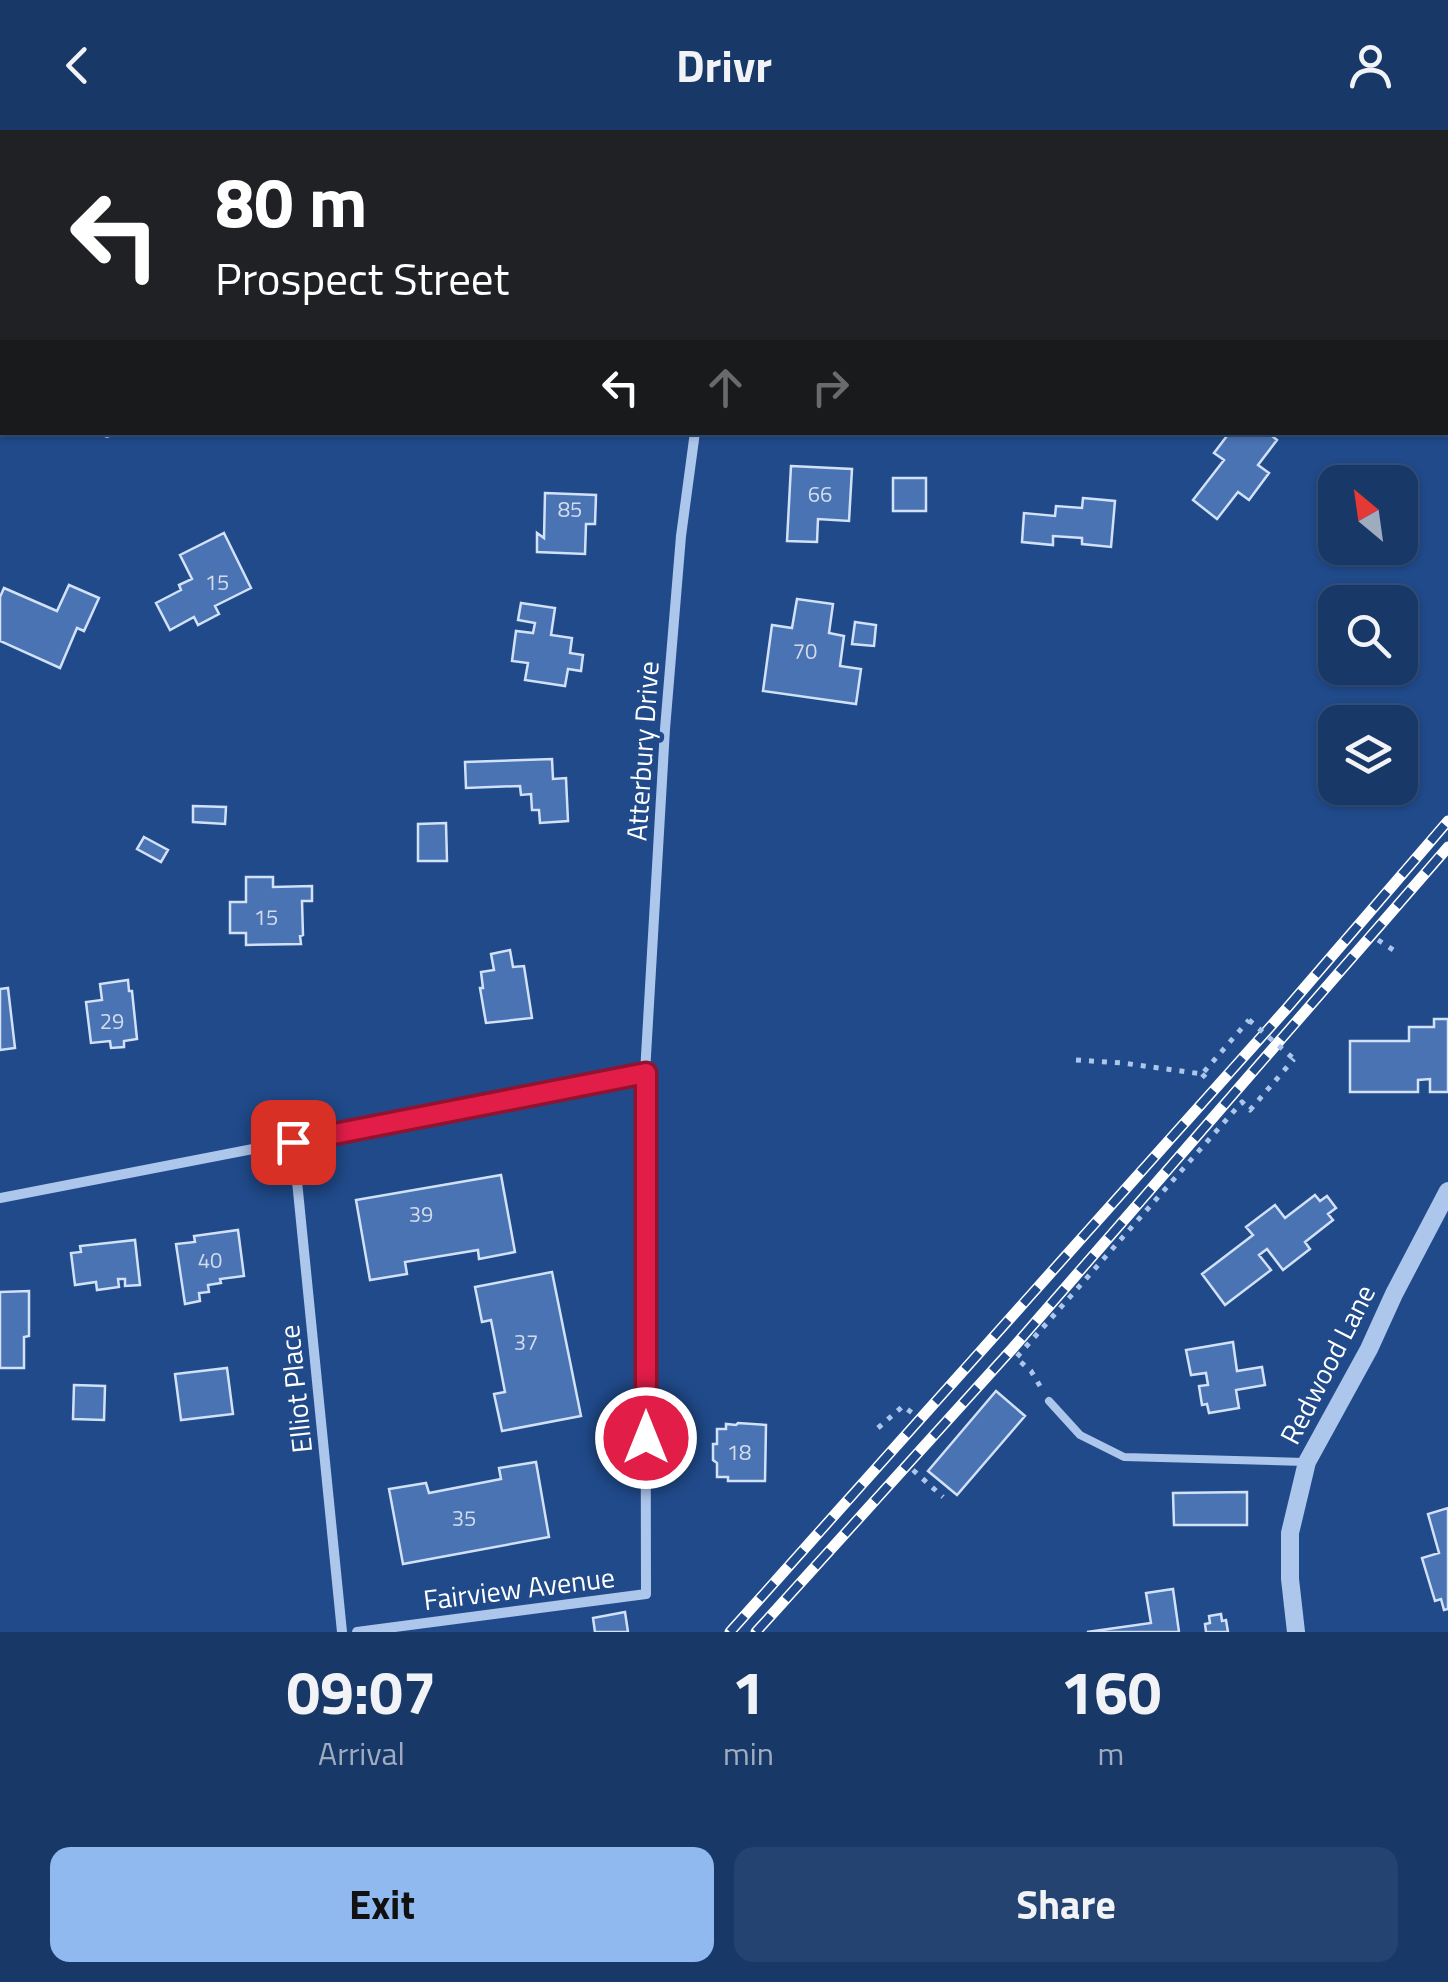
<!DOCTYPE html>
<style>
body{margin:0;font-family:"Titillium Web",sans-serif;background:#254371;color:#f1f3f6;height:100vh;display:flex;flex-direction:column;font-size:38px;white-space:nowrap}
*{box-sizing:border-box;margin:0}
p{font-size:32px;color:#9facc0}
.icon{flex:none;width:55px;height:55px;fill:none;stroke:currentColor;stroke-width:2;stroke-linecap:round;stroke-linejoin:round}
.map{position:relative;height:1502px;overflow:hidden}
.drawer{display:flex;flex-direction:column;background:#183868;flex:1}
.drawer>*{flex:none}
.top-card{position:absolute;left:0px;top:0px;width:1450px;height:305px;box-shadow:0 2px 8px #0004,0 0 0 2px #36527c;background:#202124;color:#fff;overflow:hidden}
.needle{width:65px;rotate:331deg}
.fabs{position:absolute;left:1318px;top:335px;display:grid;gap:20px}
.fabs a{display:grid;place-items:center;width:100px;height:100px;border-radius:20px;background:#183868;box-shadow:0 2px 8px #0004,0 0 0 2px #36527c;font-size:50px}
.pin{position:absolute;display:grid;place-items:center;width:85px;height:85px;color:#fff;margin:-42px;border-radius:20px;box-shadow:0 5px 15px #0006}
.me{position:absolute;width:110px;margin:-55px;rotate:0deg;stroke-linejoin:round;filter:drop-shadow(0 0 8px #0008)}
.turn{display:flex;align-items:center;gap:35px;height:210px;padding:0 50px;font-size:45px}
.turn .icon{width:130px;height:130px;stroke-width:2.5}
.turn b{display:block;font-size:70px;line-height:85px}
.lanes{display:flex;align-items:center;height:95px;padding:0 50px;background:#0003;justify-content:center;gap:50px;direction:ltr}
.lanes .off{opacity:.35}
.eta{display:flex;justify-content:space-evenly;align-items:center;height:170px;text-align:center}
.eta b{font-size:60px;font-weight:700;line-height:70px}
.action{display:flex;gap:20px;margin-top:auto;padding:20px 50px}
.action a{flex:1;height:115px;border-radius:20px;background:#90b9f0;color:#111;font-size:40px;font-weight:700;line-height:115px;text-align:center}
.action a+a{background:#254371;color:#f1f3f6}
header{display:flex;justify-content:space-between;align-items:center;height:130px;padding:0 50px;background:#183868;font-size:45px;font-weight:700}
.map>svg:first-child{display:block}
.building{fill:#4973b2;stroke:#d2e1f8;stroke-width:2.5}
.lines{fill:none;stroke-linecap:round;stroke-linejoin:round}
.path{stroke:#adc6eb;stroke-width:5;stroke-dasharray:5 8;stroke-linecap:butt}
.service{stroke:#adc6eb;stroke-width:8}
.minor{stroke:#adc6eb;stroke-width:10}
.tertiary{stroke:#adc6eb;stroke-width:18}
.rail-casing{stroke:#fff;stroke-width:11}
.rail{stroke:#204a8a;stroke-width:8;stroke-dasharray:22;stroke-linecap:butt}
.path-bridge{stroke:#adc6eb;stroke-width:5;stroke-dasharray:5 8;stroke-linecap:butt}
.route-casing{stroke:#92132f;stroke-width:25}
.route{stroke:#e11d48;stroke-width:18}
.labels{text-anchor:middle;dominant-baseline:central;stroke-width:9;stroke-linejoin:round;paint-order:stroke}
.number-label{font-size:22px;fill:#d2dcec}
.street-label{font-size:28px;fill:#fff;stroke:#204a8a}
</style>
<header><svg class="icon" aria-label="back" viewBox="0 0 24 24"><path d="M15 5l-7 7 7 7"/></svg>Drivr<svg class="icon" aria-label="person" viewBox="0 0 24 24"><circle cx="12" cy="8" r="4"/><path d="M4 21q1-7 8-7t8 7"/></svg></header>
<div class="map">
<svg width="1448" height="1502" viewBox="0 0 1448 1502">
<rect width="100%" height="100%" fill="#204a8a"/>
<path class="building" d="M0,0H70V2H2V31L0,32Z
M580,0H645V2H580Z
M1230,302H1267L1277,310L1258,335L1269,343L1249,370L1238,362L1217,389L1193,370L1224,330L1214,323Z
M791,336L852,339L849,391L818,389L817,412L787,411Z
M893,348H926V381H893Z
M545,363L596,365L595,394H586L585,424L537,422V403L544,408Z
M1083,368L1115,371L1111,417L1082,414V408L1053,406V415L1022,412L1024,383L1055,386L1056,376L1082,378Z
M224,403L251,458L215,476L219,484L198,495L194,487L170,500L156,473L181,460L179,455L192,449L180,425Z
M69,455L99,468L84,501L77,498L60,538L0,511V467L4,458L57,481Z
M797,469L833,474L829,503L844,506L840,536L861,539L856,574L763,561L772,495L792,498Z
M521,473L555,478L551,505L572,508L570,523L583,525L581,541L568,539L565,556L525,550L528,533L512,531L516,501L533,503L535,493L518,490Z
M855,492L876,495L874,516L852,514Z
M552,629L553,649L566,648L568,691L540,693L539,680H532L531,664L521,665L520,656L466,658L465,632Z
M193,676L226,677L225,694L193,692Z
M446,693L447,731H418V694Z
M144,707L168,720L161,732L137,719Z
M246,747H273V757L312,756V771H302L303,805L300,806L301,814L246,815V803H230V772H246Z
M510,820L513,837L524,836L532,888L486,893L480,858H483L481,842L494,840L491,824Z
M128,850L129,861H132L137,909L124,911V917L111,918L110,911L91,913L86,872L102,870L100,854Z
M8,858L15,918L0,920V859Z
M1434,889H1448V962H1430V949L1418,950V962H1350V911H1409V897H1434Z
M501,1045L515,1122L479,1129L478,1120L405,1132L407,1144L370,1150L356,1070Z
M1315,1065L1320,1071L1327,1066L1336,1078L1328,1084L1333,1090L1305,1112L1310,1119L1283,1140L1267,1119L1259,1125L1271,1140L1225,1175L1202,1144L1253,1105L1246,1097L1275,1075L1285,1088Z
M238,1100L244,1146L220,1149L221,1153L208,1155L209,1162L199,1163L200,1171L185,1174L176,1114L195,1112L194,1106Z
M135,1110L140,1155L125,1156V1149H118L119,1157L97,1160L96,1152L75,1155L71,1123L81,1122L80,1116Z
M552,1142L581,1286L502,1301L494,1264L505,1262L491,1190L482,1192L475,1157Z
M29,1161V1206L24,1207V1238H0V1162Z
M1233,1212L1237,1241L1262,1237L1265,1255L1236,1260L1239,1278L1209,1283L1207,1274L1202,1275L1199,1256L1208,1255L1206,1243L1191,1245L1186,1220Z
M227,1238L233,1284L181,1290L175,1244Z
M74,1255L105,1256L104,1290L73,1289Z
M996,1261L1025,1286L957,1365L928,1341Z
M738,1293L766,1295L765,1351H728V1347H717V1333L713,1330V1314H717V1299H726V1294L736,1295Z
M536,1332L549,1407L403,1434L389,1359L426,1353L429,1363L501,1349L499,1338Z
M1247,1362V1395H1174L1173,1363Z
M1448,1378V1479L1444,1480L1441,1469L1435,1471L1422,1428L1439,1423L1428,1384Z
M1173,1459L1179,1502H1087L1151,1493L1146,1463Z
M625,1482L628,1502H595L593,1488Z
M1221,1484L1222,1491L1226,1490L1228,1502H1206L1205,1494L1210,1493L1209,1486Z"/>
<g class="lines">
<path class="path" d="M1378,810L1395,821
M1076,930L1123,933L1202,944L1249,890
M1202,944L1209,951
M1040,1256L1031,1241L1016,1228L1242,972L1250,980L1294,929
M878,1298L903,1276L915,1285
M913,1340L943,1367"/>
<path class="service" d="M1049,1271L1080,1305L1124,1327L1304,1332"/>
<path class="minor" d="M724,2V0
M0,205L2,206
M107,302V303
M293,1011L342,1502
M0,1068L645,943
M357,1502L646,1464L645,943L665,599L681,406L695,302"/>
<path class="tertiary" d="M1296,1502L1290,1449V1403L1307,1332L1369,1219L1394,1164L1448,1061"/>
<g class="rail-casing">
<path id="rail" d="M730,1502L1288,877L1448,691
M756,1502L1012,1219L1448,717"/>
</g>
<use href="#rail" class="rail"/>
<path class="path-bridge" d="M1249,890L1294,929"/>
</g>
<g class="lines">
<g class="route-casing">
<path id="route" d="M293,1012L646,943V1308"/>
</g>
<use href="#route" class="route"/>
</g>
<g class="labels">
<g class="number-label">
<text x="820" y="364">66</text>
<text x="570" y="379">85</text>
<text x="217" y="452">15</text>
<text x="805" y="521">70</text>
<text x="266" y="787">15</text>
<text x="112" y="891">29</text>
<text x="421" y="1084">39</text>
<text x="210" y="1130">40</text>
<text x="526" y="1212">37</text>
<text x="739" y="1322">18</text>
<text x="464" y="1388">35</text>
</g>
<g class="street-label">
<text transform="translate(642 621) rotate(-86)">Atterbury Drive</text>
<text transform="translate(1327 1234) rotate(-63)">Redwood Lane</text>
<text transform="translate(295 1259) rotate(-96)">Elliot Place</text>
<text transform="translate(519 1458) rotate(-7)">Fairview Avenue</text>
</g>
</g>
</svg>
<div class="fabs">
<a><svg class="needle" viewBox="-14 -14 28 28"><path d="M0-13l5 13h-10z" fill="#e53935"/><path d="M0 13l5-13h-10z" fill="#9facc0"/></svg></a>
<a><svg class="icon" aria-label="search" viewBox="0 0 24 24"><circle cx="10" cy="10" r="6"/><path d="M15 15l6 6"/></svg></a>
<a><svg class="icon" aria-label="layers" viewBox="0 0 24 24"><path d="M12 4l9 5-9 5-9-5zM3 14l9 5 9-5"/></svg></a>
</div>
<div class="pin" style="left:293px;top:1012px;background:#d93025"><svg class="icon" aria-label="arrive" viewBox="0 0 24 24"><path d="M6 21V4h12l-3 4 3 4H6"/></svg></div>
<svg class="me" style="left:646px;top:1308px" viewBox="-20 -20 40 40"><circle r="17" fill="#e11d48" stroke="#fff" stroke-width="3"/><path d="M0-11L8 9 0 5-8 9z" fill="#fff"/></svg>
<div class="top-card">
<div class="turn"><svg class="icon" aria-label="left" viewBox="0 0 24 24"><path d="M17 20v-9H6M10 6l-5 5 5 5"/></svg><div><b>80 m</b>Prospect Street</div></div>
<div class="lanes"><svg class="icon" aria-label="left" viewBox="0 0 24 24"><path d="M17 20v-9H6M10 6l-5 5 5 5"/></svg><svg class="icon off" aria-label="ahead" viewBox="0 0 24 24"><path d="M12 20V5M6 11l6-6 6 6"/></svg><svg class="icon off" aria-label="right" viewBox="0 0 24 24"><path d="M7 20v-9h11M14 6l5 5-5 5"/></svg></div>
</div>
</div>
<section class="drawer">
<div class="eta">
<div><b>09:07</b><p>Arrival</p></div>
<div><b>1</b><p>min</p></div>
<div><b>160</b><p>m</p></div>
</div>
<div class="action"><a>Exit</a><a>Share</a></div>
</section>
